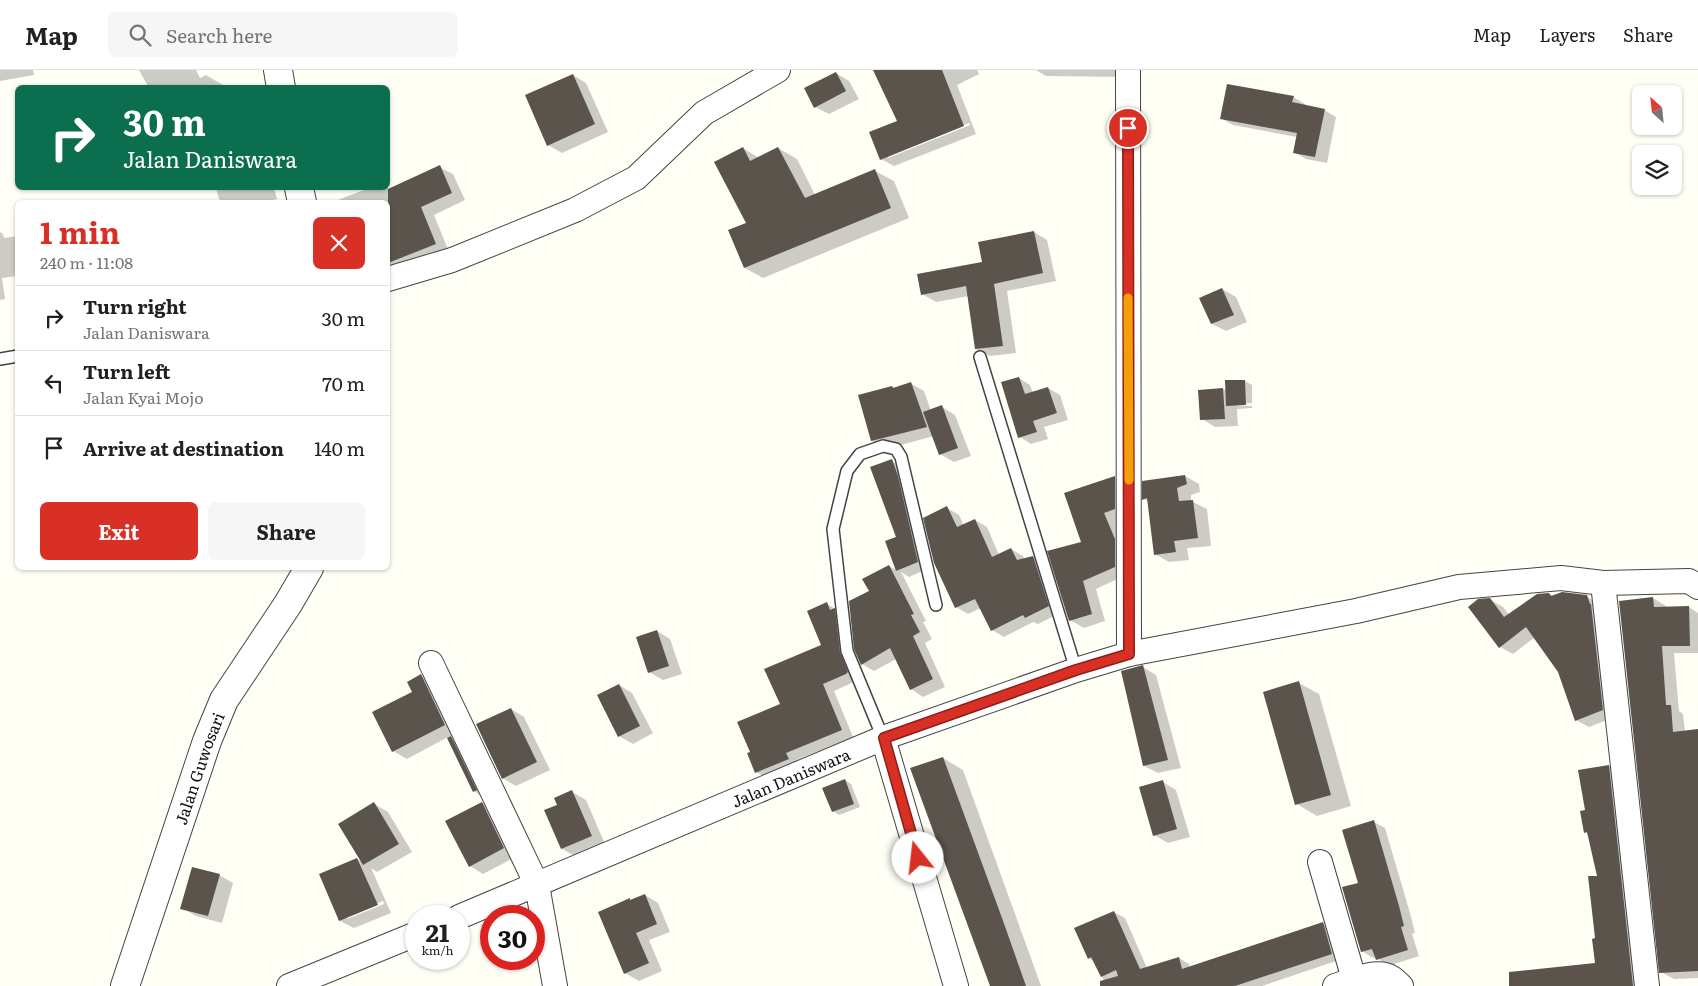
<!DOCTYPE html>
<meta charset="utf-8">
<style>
body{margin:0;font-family:Literata,serif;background:#f6f6f6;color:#202124;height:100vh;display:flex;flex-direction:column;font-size:19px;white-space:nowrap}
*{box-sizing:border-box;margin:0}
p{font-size:16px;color:#757577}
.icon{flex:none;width:28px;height:28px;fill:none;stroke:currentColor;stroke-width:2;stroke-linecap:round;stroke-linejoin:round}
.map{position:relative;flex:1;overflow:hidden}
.side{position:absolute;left:15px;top:130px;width:375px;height:370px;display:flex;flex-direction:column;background:#fff;border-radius:8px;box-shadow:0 1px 4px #0004}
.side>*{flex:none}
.guide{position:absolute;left:15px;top:15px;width:375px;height:105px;border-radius:8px;box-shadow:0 1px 4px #0004;background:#0b6e4f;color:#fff;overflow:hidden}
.needle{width:32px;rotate:333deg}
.controls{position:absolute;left:1632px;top:15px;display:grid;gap:10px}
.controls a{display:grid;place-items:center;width:50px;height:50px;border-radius:8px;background:#fff;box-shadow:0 1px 4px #0004;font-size:25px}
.speed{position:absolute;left:405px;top:835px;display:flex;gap:10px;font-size:25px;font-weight:700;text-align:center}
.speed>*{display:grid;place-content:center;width:65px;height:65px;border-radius:50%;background:#fff;box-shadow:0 1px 4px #0004;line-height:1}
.speed small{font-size:12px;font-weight:400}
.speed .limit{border:8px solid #d22;background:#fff;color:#111}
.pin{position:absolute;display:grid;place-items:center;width:42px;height:42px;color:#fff;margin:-21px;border:2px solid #fff;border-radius:50%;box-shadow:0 1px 5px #0007}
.me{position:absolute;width:55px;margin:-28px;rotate:344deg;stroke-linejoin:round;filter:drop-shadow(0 0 4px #0008)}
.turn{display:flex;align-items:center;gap:18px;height:105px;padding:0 25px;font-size:22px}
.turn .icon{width:65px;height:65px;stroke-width:2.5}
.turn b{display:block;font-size:35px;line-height:42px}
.round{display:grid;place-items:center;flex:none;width:52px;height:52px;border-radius:8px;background:#f6f6f6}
.headline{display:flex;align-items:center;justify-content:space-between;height:85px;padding:0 25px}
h1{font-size:30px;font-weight:700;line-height:38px;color:#d93025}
.action{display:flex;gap:10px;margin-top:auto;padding:10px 25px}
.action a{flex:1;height:58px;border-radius:8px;background:#d93025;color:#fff;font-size:20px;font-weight:700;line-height:58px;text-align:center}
.action a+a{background:#f6f6f6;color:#202124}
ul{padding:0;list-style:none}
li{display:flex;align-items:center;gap:15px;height:65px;padding:0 25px;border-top:1px solid #e0e0e0}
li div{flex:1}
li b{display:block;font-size:19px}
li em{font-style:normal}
header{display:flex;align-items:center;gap:30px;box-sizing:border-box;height:70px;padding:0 25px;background:#fff;border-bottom:1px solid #e0e0e0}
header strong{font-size:24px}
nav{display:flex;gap:28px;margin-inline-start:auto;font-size:18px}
.search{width:350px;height:45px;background:#f6f6f6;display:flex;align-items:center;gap:12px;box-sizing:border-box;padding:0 18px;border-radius:8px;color:#757577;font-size:19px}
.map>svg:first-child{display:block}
.shadow{fill:#0003;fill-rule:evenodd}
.building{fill:#5a544d}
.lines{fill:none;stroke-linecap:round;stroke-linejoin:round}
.service-casing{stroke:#444;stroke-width:14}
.minor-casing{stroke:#444;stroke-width:26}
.tertiary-casing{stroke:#444;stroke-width:30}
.service{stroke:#fff;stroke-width:11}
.minor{stroke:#fff;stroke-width:24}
.tertiary{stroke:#fff;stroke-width:28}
.route-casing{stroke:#8d1f18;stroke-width:12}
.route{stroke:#d93025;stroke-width:9}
.slow{stroke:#f59e0b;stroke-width:9}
.labels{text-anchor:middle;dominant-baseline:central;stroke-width:5;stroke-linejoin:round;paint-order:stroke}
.street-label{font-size:16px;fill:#111;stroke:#fff}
</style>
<header>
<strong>Map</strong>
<div class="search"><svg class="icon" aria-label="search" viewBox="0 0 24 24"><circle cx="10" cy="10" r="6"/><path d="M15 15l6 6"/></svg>Search here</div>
<nav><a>Map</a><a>Layers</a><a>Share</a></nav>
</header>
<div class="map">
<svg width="1698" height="916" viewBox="0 0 1698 916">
<rect width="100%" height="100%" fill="#fffff5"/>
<path class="shadow" d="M0,0H33L34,5L0,11Z
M139,0H196L200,8L206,5L223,15L225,18H149Z
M882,0H977L979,4L957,15L976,64L894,96L881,89L899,52ZM969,53L970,55L888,88V85Z
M1036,0H1124V7L1046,6Z
M836,3L849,11L859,29L829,44L815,37Z
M573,5L586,13L608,62L562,83L548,75Z
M1293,27L1305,34V36L1324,40L1336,47L1327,93L1306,89L1294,82L1297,67L1233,55L1221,48Z
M743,78L759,88L778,78L797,89L815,125L875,101L894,111L909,148L763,208L745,198L747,153Z
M439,97L453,104L465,130L434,145L449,182L388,202V132H339L338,130L369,118H387L390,119Z
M216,118H274L277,129L263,132H225L219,129Z
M0,162L3,164L4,168L18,166V206L2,208L5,229L0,230Z
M1034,162L1047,170L1056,211L1007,221L1016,283L990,286L976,279L969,226L936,232L922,224L984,193Z
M1222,219L1236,227L1247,252L1226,261L1212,254Z
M1019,308L1030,315L1033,323L1048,318L1060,325L1068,350L1044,357L1048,369L1031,374L1020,367Z
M1226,311H1245L1252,315V333L1237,334V336H1252V338L1237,339L1238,356L1215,357L1202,349L1200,321L1223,319L1227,321Z
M910,313L924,321L931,341L942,337L955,345L971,386L954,392L940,384L934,366L886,379L872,371L892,317L895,318Z
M892,391L903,398L929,498L909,507L901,502L926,551L923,552L932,569L925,573L945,617L923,627L911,619L896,589L874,601L862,594L870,521L889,496L898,501L886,472L897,467Z
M1185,406L1199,414L1200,422L1191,425V431L1207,439L1211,476L1187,478L1189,490L1169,492L1155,484L1149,432L1144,429Z
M1115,407L1128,415V447L1117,451L1128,478V504L1096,519L1105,551L1084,558L1070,550L1083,472Z
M947,438L959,445L964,456L975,450L987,457L999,485L1011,479L1023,486L1024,489L1033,487L1045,494L1060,543L1038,554L1033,552L1004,567L992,560L981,538L968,544L956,537Z
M1549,524L1553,526H1586L1599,534L1615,647L1589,657L1576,650L1559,602L1535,567L1513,584L1500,577L1489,529L1503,537L1509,545Z
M1653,528L1666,536V538L1689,537L1698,543V583H1674L1679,641L1683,644L1685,662L1698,660V908L1674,909L1661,902Z
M827,534L839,541L858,610L834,621L853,667L798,689L800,695L769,709L756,702L751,683L781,635L822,576Z
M657,561L670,569L682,604L663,610L649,602Z
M1143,597L1156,605L1181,698L1158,703L1144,696Z
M421,606L435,614L458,662L449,667L457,671L482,724L480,725L474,721L448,667L407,689L393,681Z
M1299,613L1319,624L1351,736L1317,746L1297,734Z
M619,615L632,623L653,663L633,674L619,666Z
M511,639L524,647L550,700L516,716L502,708Z
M943,688L963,700L1041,916H991Z
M1609,696L1622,703L1645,916H1536L1597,894L1599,807L1589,765L1585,762L1586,741Z
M845,710L851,714L860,737L839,745L833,741Z
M1163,712L1176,720L1190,767L1168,773L1154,765Z
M572,722L586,730L605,774L575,786L562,779Z
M482,733L496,741L517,786L483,804L470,796Z
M374,734L388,742L412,782L377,802L371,798L391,843L354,858L340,851L357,789L363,792ZM383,831L384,834L347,849V847Z
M1374,752L1385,758L1410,843L1415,863L1412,864L1419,886L1388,896L1376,887L1373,888L1362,881L1359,814Z
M219,805L233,813L222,853L196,846L182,838Z
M645,825L658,833L670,862L649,870L662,901L639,911L625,903L629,829L632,831Z
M1114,842L1125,848L1147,898L1179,888L1189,894L1190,898L1323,853L1333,859L1342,889L1262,916H1107L1094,891L1089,888Z"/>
<path class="building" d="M873,0H942L964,56L880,90L869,62L897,51Z
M836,2L846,21L814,38L804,18Z
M573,4L595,54L547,76L525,25Z
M1227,14L1294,26L1292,32L1325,39L1315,87L1293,83L1297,63L1220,49Z
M743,77L750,91L778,77L805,128L875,99L891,138L744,198L728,160L746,153L714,92Z
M440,95L452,123L421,137L436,174L388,193V119Z
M1034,161L1043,203L994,214L1003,276L975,279L966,216L921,225L917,204L982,192L978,172Z
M1222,218L1234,245L1211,254L1199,228Z
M1019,307L1025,324L1048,317L1057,343L1033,351L1037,362L1018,368L1001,312Z
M1225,310H1245L1246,335L1226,336Z
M911,312L927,357L871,371L858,325L892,316L893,318Z
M1223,318L1225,349L1200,350L1198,320Z
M942,335L958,378L939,385L923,342Z
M892,389L898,406L918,492L896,501L885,471L896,467L870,397Z
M1185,405L1187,414L1177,418L1179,431L1193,430L1198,468L1174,471L1176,482L1154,485L1147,428L1142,430V411Z
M1115,406V439L1104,443L1115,469V497L1083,511L1092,544L1069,551L1047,481L1081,472L1064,423Z
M947,436L957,457L975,449L992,487L1011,478L1017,490L1033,486L1049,536L1025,548L1023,545L991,561L975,529L955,538L934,493L923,448Z
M889,495L914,544L911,545L920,562L913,566L933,609L910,620L890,578L861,595L854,579L849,531L869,521L862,509Z
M1562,522L1587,525L1590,534H1591L1603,640L1575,651L1558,602L1526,557L1499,578L1468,537L1478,529L1490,528L1504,547L1537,524L1549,523L1551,526Z
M1653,527L1654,537L1689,536L1690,576H1662L1666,635H1671L1673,662L1698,659V901L1659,903L1619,531Z
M827,532L830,540L835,538L840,582L848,602L846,604L823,614L842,660L786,683L789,689L755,703L747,683L750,682L737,652L780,634L764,599L821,575L807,541Z
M657,560L669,596L648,603L636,567Z
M1143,595L1168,690L1143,696L1121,601Z
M421,604L445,655L392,682L372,642L412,622L407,612Z
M1299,611L1331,725L1295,735L1263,622Z
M619,614L640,656L618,667L597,625Z
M511,638L537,692L502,709L476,654Z
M451,666L477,720L473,722L447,668Z
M943,687L1002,848L1026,916H990L910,698Z
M1609,695L1633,916H1509V902L1595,893L1592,869L1595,868L1588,806H1597L1587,762L1584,763L1580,741L1585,740L1578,700Z
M845,709L854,734L832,742L822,718Z
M1163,710L1177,759L1153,766L1139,717Z
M572,720L592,766L561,779L544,740L557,735L554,728Z
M374,732L399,774L363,795L338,754Z
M482,732L504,778L469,797L445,751Z
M1374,750L1399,836L1404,856L1401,857L1408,880L1376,890L1372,879L1361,882L1342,817L1358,813L1342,760Z
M357,788L378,835L339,851L319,804Z
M192,797L220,804L208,846L180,839Z
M645,824L657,854L636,863L649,893L624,904L598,842L630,828V830Z
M1114,841L1140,899L1179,887L1182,899L1323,852L1332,884L1235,916H1100V911L1118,906L1116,900L1101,907L1091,887L1088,889L1074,858Z"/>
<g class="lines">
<g class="service-casing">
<path id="service" d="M980,287L1076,600
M0,289L18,286
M883,668L847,581L833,459L847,401L860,384L883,376L896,379L901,387L936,535"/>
</g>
<g class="minor-casing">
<g id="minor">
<path d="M1128,0L1129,584"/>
<path d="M388,209L452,190L575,140L636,108L704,43L778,0"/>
<path d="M1603,513L1647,916"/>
<path d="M431,593L537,815L555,916"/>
<path d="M883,668L956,916"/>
<path d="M1320,792L1354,909"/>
<path id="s1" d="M459,847L883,668L1076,600L1129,584L1356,541L1459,517L1561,508L1603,513L1689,511L1698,517"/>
<path d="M289,916L416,864"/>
<path d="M1335,916C1350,911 1377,898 1392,908C1395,910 1398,913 1401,916"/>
</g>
</g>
<g class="tertiary-casing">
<g id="tertiary">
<path d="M278,0L281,18"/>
<path d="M299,118L302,132"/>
<path id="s2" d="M125,916L207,671L224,630L288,534L309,498"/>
</g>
</g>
<use href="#service" class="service"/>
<use href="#minor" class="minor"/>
<use href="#tertiary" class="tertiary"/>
</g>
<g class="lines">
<g class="route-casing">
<path id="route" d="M918,788L884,668L1076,600L1129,584L1128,58"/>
</g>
<use href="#route" class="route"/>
<path class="slow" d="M1128,228L1129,410"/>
</g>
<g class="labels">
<g class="street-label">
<text stroke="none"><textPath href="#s2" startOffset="230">Jalan Guwosari</textPath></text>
<text stroke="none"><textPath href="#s1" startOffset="360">Jalan Daniswara</textPath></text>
</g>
</g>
</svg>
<div class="controls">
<a><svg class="needle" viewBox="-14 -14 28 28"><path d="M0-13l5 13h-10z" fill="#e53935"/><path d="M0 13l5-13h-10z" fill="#757577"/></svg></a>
<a><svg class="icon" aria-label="layers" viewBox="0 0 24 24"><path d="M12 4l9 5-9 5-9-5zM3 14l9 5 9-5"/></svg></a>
</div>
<div class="speed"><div>21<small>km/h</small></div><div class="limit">30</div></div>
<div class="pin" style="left:1128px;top:58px;background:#d93025"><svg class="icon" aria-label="arrive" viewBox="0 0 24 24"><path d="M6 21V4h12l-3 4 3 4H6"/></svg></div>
<svg class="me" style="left:918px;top:788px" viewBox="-20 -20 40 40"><circle r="19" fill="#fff"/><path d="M0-13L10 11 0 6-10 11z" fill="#d93025"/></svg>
<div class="guide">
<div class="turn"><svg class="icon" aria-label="right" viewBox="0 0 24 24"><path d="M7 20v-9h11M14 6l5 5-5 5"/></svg><div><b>30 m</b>Jalan Daniswara</div></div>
</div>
<section class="side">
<div class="headline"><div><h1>1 min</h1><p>240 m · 11:08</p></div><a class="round" style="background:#d93025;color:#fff"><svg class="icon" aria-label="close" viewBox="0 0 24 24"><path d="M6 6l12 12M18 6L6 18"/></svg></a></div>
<ul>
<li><svg class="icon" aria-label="right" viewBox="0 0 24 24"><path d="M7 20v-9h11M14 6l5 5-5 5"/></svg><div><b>Turn right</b><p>Jalan Daniswara</p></div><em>30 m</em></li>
<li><svg class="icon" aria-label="left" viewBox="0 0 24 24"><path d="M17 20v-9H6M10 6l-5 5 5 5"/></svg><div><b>Turn left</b><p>Jalan Kyai Mojo</p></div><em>70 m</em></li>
<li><svg class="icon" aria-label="arrive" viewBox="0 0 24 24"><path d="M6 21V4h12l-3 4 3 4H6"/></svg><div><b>Arrive at destination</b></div><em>140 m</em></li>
</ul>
<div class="action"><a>Exit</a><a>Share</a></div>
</section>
</div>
